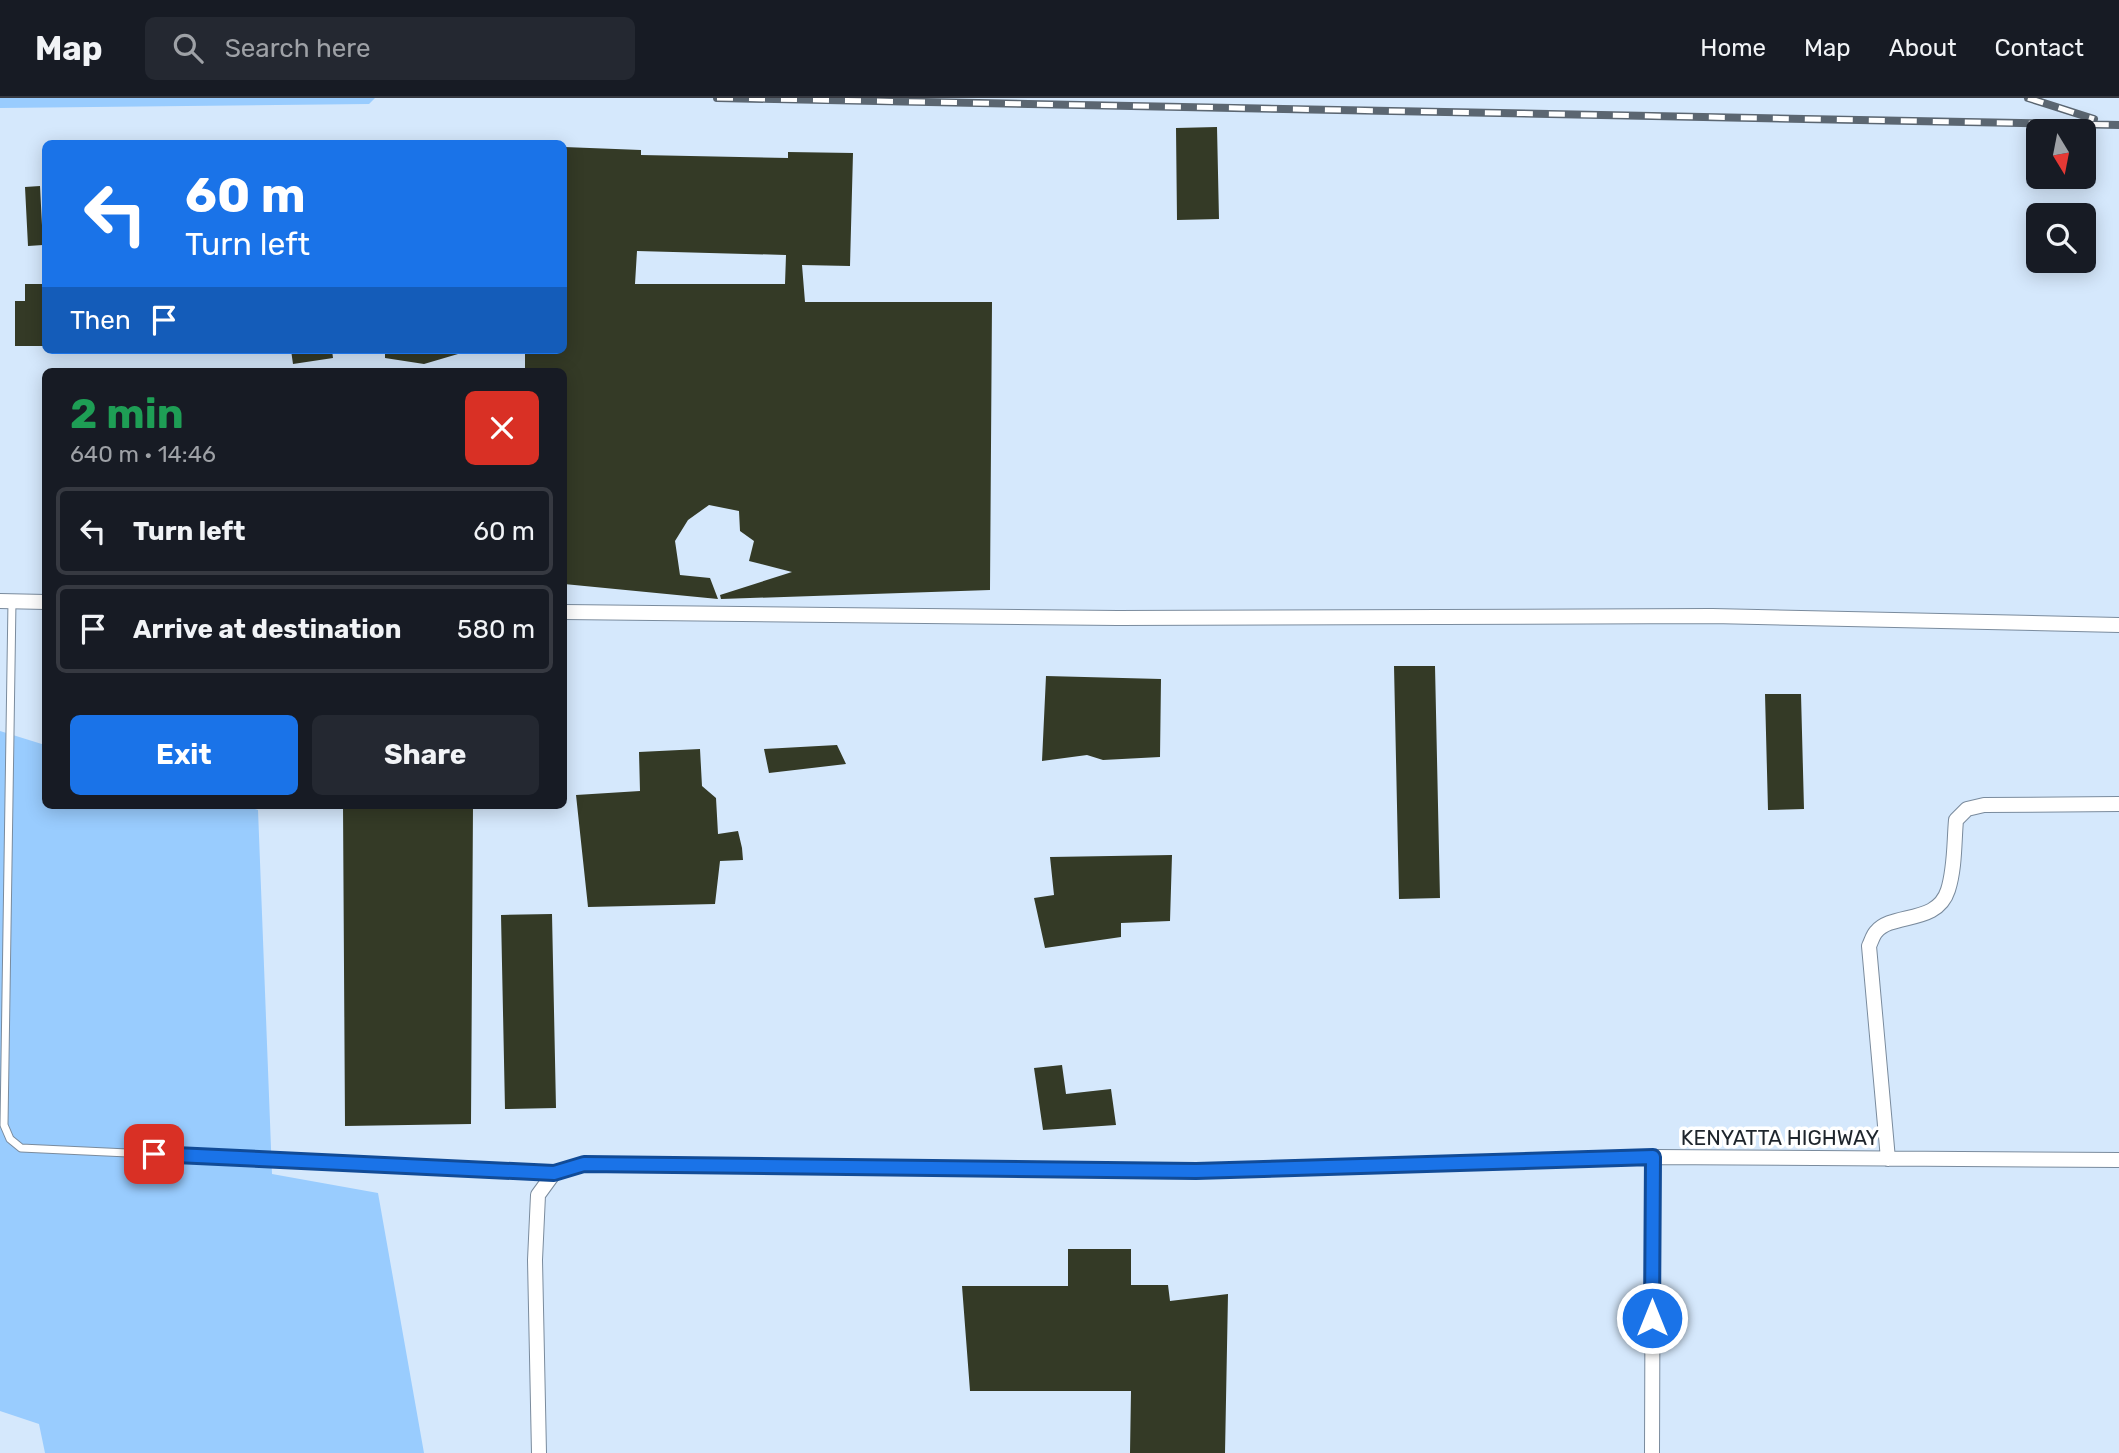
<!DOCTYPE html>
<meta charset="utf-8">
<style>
body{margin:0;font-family:Rubik,sans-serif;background:#242831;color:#f1f3f6;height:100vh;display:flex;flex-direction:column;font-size:26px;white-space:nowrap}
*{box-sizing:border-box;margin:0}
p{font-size:23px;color:#9ea1a6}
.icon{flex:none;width:38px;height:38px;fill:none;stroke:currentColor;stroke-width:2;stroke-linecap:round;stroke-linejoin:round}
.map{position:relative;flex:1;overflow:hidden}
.side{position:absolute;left:42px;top:270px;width:525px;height:441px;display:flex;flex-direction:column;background:#171b24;border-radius:10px;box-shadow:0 4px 18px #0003}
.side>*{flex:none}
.guide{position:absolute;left:42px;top:42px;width:525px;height:214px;border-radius:10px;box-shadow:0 4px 18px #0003;background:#1a73e8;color:#fff;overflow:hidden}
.needle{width:46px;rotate:170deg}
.fabs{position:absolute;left:2026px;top:21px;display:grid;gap:14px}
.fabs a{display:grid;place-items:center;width:70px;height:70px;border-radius:10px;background:#171b24;box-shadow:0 4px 18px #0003;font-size:35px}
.pin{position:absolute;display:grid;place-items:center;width:60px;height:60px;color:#fff;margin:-30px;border-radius:14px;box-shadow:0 4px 10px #0006}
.me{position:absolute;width:77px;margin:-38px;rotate:0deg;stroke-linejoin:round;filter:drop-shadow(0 0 5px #0008)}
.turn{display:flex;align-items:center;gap:24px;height:147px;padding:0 28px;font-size:32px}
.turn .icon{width:91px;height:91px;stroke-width:2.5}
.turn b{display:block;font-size:49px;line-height:60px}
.then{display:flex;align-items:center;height:66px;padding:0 28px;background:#0003;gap:14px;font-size:26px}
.round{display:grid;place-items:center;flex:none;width:74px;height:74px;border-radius:10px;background:#242831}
.overview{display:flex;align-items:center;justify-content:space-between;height:119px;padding:0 28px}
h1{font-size:42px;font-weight:700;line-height:52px;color:#1e9e55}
.cta{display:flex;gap:14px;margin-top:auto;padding:14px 28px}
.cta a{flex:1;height:80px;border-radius:10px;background:#1a73e8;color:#fff;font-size:28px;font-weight:700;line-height:80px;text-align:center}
.cta a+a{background:#242831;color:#f1f3f6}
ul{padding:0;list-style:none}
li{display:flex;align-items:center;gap:21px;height:88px;margin:0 14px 10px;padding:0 14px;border:4px solid #363941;border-radius:10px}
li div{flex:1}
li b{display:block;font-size:26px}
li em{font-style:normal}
header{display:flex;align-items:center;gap:42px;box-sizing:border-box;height:98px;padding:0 35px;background:#171b24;border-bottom:2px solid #363941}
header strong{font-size:33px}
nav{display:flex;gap:38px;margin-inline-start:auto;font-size:24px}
.search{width:490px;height:63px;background:#242831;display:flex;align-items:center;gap:18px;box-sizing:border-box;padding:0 24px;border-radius:10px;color:#9ea1a6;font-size:26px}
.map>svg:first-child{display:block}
.green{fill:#99ccfe}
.building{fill:#343a26;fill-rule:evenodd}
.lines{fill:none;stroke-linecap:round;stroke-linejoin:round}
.service-casing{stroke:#7a8b9d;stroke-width:9}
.minor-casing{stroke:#7a8b9d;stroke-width:16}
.service{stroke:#fff;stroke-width:7}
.minor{stroke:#fff;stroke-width:14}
.rail-casing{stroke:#5b6671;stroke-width:8}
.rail{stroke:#fff;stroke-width:5;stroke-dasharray:16;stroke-linecap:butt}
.route-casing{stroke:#114b97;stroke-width:18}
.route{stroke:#1a73e8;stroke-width:12}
.labels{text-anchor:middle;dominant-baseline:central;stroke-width:7;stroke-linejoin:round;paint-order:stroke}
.street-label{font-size:21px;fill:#1e252c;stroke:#fff}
</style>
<header>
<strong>Map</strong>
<div class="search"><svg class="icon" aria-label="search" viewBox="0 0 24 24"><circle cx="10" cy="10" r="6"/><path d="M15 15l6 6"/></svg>Search here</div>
<nav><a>Home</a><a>Map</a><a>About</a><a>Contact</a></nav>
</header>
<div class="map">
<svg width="2119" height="1355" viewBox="0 0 2119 1355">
<rect width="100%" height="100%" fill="#d5e8fc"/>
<path class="green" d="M0,0H375L369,6L0,10Z
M0,633L45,647L46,707H243L258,712L272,1076L378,1095L424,1355H45L39,1326L0,1313Z"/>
<path class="building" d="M1217,29L1219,121L1177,122L1176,30Z
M564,49L641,52V57L788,60V54L853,55L850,168L802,167L805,204H992L990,492L721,501L720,497L792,474L749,463L754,443L740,433L739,413L709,407L688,422L675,443L680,477L710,480L718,501L564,486V273H525V252H564ZM637,153L786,157L785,186H635Z
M40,88L43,147L28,148L25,89Z
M25,186H46V248H15V203H25Z
M291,252H332L333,260L293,266Z
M385,252H458V256L424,266L385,260Z
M1394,568H1435L1440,800L1399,801Z
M1046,578L1161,581L1160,659L1103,662L1087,657L1042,663Z
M1765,596H1801L1804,711L1768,712Z
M837,647L846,666L769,675L764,651Z
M700,651L702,688L716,700L718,736L738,733L742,750L743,762L720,763L715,806L588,809L576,697L640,693L639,654Z
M343,707H473L471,1026L345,1028Z
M1172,757L1170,823L1121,825V839L1045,850L1034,800L1054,797L1050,759Z
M552,816L556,1010L505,1011L501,817Z
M1062,967L1066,996L1111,991L1116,1027L1043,1032L1034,970Z
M1068,1151H1131V1187H1168L1170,1203L1228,1196L1225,1355H1130L1131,1293H970L962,1188H1068Z"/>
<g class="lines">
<g class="service-casing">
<path id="service" d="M12,503L4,1027L10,1041L21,1050L553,1075"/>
</g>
<g class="minor-casing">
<path id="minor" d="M0,503L46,504
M564,514L1118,520L1712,518L2119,527
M1888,1061L1869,848C1871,844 1873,837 1876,834C1892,814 1937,827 1948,792C1955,770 1954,745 1956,722L1967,711L1984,707L2119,706
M539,1355L535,1162L538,1097L554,1075L584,1066L1197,1073L1653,1059
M1652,1355L1653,1059L2119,1062"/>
</g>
<use href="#service" class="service"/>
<use href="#minor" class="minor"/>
<g class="rail-casing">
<path id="rail" d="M717,0L2119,27
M2028,0L2094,21"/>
</g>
<use href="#rail" class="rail"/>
</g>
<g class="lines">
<g class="route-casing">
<path id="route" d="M154,1056L554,1075L584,1066L1196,1073L1653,1059L1652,1220"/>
</g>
<use href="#route" class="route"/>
</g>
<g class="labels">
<g class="street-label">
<text x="1780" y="1039">KENYATTA HIGHWAY</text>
</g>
</g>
</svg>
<div class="fabs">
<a><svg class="needle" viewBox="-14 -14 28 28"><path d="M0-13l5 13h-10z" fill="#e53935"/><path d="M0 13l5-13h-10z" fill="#9ea1a6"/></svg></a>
<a><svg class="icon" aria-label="search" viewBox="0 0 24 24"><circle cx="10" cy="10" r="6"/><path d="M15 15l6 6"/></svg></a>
</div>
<div class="pin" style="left:154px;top:1056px;background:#d93025"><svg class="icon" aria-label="arrive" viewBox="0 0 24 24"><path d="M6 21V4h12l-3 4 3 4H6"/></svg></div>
<svg class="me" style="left:1652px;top:1220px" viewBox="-20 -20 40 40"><circle r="17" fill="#1a73e8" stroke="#fff" stroke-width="3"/><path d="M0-11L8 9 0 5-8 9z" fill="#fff"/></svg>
<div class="guide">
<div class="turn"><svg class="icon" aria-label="left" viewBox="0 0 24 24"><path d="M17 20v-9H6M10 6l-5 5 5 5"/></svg><div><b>60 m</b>Turn left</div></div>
<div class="then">Then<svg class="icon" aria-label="arrive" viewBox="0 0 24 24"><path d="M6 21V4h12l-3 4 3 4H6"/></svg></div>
</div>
<section class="side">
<div class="overview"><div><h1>2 min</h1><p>640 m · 14:46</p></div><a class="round" style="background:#d93025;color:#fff"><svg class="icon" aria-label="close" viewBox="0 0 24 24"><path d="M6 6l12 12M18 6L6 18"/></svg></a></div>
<ul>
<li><svg class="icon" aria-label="left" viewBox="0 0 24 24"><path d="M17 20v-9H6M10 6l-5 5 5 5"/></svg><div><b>Turn left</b></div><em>60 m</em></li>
<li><svg class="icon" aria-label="arrive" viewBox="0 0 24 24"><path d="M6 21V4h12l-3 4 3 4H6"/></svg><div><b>Arrive at destination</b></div><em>580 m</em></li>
</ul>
<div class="cta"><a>Exit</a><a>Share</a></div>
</section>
</div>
